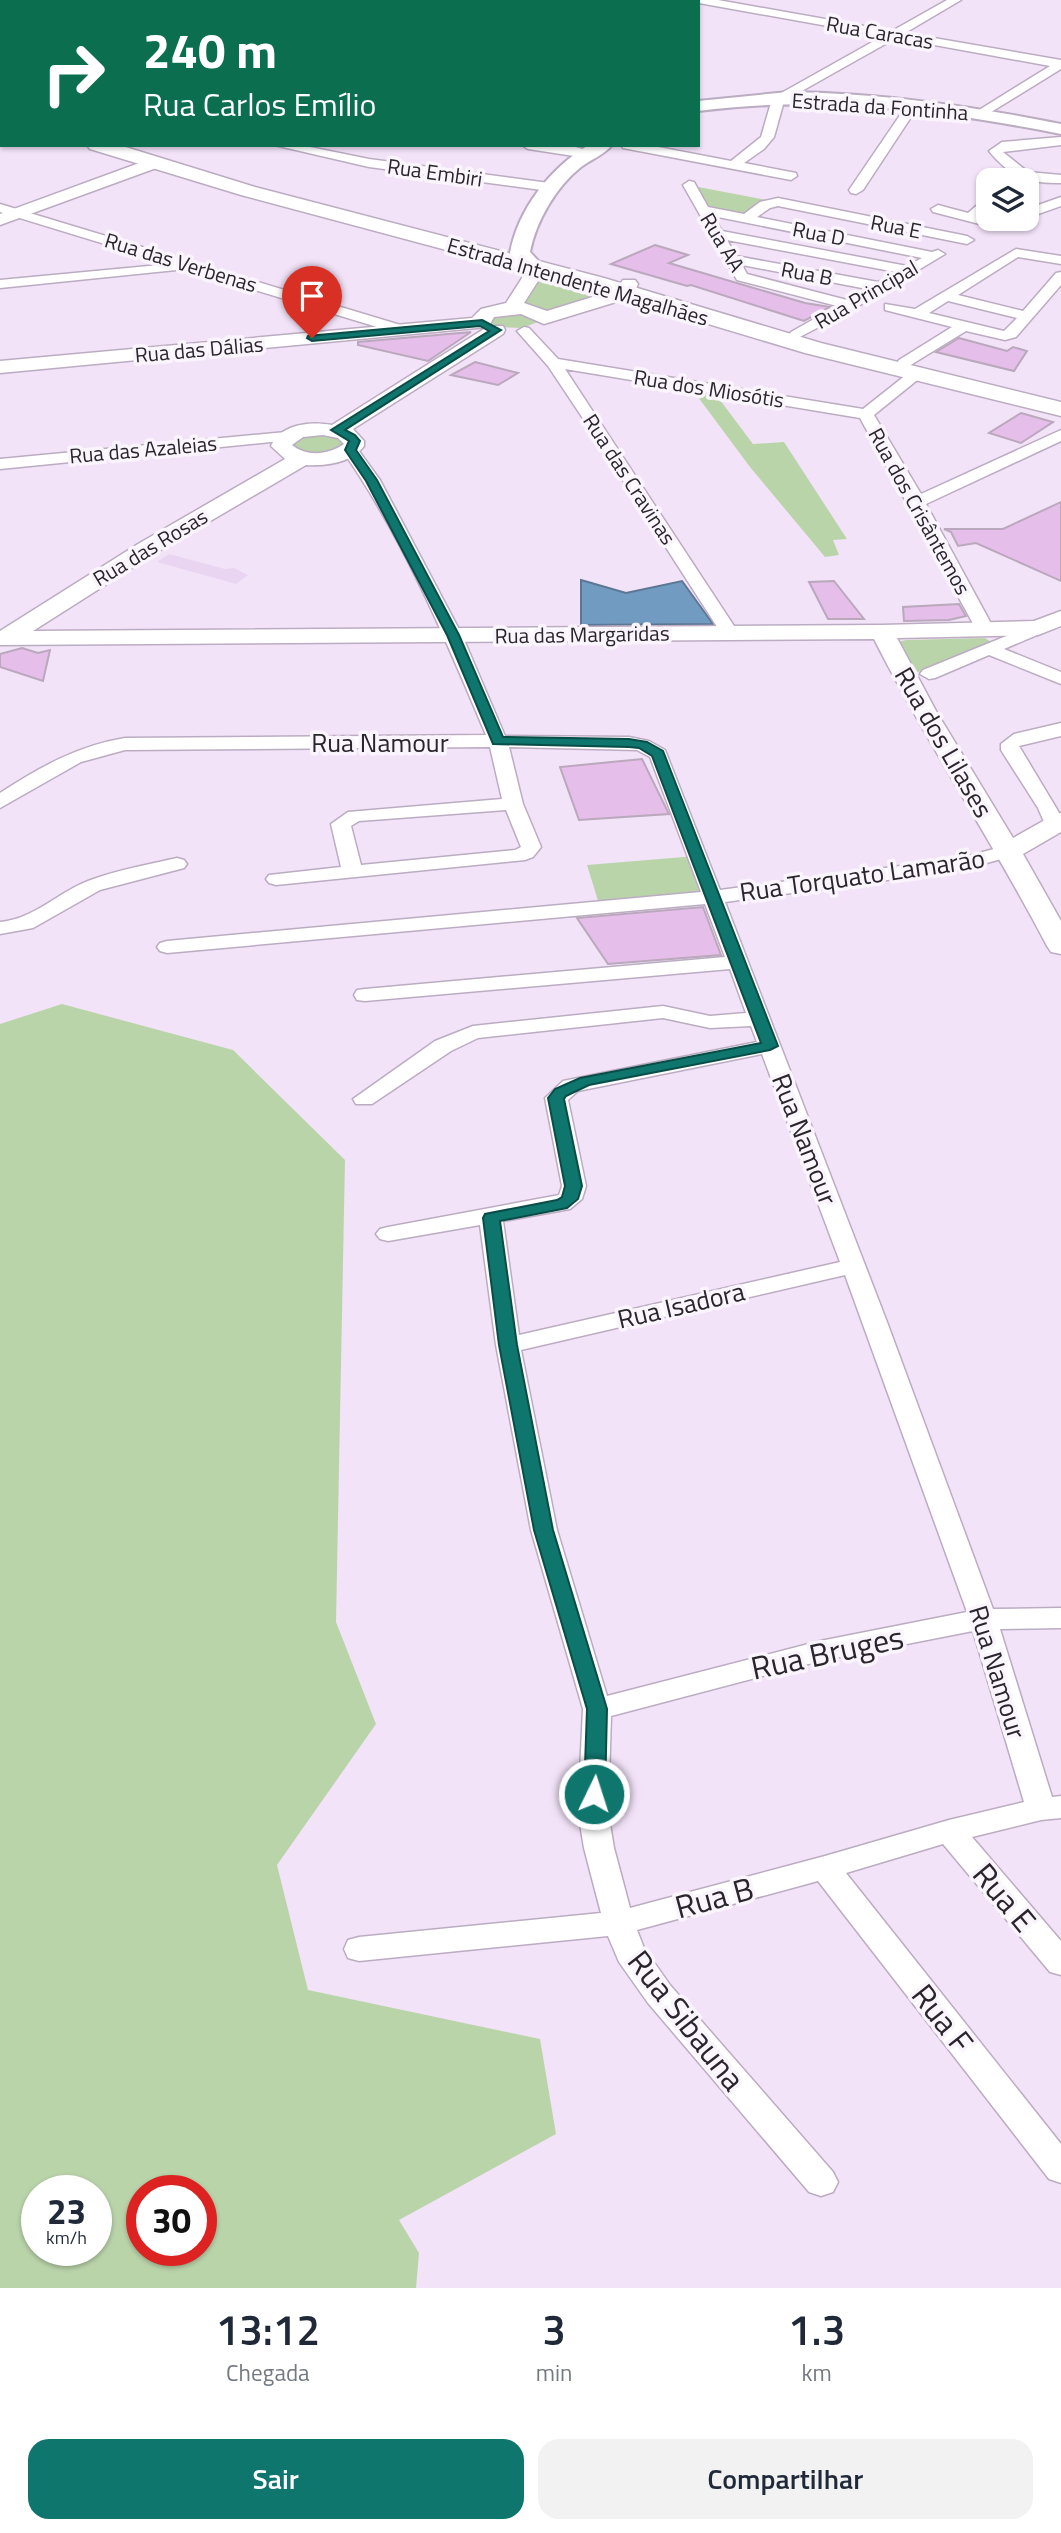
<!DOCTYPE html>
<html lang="pt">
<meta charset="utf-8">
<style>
body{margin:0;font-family:"Titillium Web",sans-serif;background:#f2f2f3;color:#1f2937;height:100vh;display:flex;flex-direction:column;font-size:26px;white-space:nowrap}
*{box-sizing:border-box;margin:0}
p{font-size:23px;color:#747a83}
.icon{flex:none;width:38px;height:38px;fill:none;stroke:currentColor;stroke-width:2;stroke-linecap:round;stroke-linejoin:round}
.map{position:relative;height:2288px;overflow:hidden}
.drawer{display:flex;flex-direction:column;background:#fff;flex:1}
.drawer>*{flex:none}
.banner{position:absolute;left:0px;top:0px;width:700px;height:147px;box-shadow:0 2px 5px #0004;background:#0b6e4f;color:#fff;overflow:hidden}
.fabs{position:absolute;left:976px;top:168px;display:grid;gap:14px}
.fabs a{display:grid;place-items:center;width:63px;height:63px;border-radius:14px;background:#fff;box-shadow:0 2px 5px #0004;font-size:35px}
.speed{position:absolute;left:21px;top:2175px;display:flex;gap:14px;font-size:35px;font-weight:700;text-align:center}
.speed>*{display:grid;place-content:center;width:91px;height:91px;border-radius:50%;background:#fff;box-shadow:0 2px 5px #0004;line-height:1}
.speed small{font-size:18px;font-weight:400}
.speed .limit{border:10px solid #d22;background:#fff;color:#111}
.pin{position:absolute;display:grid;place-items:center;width:60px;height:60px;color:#fff;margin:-72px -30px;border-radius:50% 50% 50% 0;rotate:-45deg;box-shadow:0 0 7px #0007}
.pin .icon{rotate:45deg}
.me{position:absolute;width:77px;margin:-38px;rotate:4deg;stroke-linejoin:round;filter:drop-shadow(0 0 5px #0008)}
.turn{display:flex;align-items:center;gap:24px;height:147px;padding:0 28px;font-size:32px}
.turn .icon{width:91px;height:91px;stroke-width:2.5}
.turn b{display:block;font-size:49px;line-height:60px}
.eta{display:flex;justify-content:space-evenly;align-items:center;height:119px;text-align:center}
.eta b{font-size:42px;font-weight:600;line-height:49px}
.action{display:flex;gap:14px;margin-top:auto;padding:14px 28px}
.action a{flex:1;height:80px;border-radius:21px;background:#0f766e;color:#fff;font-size:28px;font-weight:600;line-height:80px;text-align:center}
.action a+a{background:#f2f2f3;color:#1f2937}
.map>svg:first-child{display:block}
.built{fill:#e9d5f2}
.green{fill:#bad4aa;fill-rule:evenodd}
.water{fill:#719bc1;stroke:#5c7794;stroke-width:2}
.building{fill:#e5bee9;stroke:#baa8bc;stroke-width:2}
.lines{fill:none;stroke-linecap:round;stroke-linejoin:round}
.minor-casing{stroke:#bcacc2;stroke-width:3}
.tertiary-casing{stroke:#bcacc2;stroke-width:3}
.secondary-casing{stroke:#bcacc2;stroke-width:4}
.primary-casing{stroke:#bcacc2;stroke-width:3}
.minor{fill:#fff;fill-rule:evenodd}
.tertiary{fill:#fff;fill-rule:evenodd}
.secondary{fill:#fff;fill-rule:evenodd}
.primary{fill:#fff;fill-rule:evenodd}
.route{fill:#0f766e;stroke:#0a4d48;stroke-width:2}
.labels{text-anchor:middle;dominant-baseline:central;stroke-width:7;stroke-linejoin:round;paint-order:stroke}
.far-street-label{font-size:21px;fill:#2a242c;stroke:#faf4fd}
.street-label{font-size:26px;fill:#2a242c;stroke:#faf4fd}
.near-street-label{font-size:32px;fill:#2a242c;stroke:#faf4fd}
</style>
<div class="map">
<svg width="1061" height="2288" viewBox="0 0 1061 2288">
<rect width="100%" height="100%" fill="#f3e3f9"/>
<path class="built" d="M169,554L225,569L234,568L248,575L236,584L157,562Z"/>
<path class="green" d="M693,186L767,200L743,216L707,209Z
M544,273L616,292L522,328L498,327L487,320Z
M695,393L717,396L753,444L784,442L847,539L833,540L839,555L825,557L750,467Z
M316,431L347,436L343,450L301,456L285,439Z
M985,638L991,642L918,672L909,671L898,642L906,640Z
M696,856L708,893L599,904L587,865Z
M62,1004L233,1050L345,1160L336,1622L376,1724L277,1865L308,1990L540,2039L556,2134L399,2220L419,2253L416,2288H0V1024ZM96,2191V2250H37V2191ZM201,2191V2250H142V2191Z"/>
<path class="water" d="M581,580L626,593L682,581L713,624L581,625Z"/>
<path class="building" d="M655,245L688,255L669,263L805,303L830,307L804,321L691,285L687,286L611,264Z
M471,332L428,361L358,345V342Z
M959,338L1007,351L1013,347L1027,351L1014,371L936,352Z
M475,362L518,373L498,385L451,375Z
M1021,413L1053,422L1021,443L989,433Z
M1061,502V581L976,543L958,546L951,532L944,529H1003Z
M834,581L864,619H828L809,582Z
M959,604L966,616L949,620L904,621L903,607Z
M22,648L38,653L50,650L43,681L0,667V654Z
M642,759L669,814L579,820L560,767Z
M703,907L721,955L608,964L577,918Z"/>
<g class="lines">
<g class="minor-casing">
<path id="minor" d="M292,0H304L291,2Z
M412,0H424V2H412Z
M617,0H629L617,2Z
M693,0H718L892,31L947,0H961L905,33L1061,60V69L983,117L977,113L979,110L1050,66L896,38L784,101L774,137L764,149L744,163L796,173L797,176L791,180L623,148L621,145H648L731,161L761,137L770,106L776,96L883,36L699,3Z
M0,36H2V43H0Z
M913,101L919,105L863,190L856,194L851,193L849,190L909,102Z
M1061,137V145L1003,152L1028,172L1061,175V183C1029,184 1009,176 989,151L1002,142Z
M274,145H300L369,159L549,183L556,187L549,191L369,167Z
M522,145C543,145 576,142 593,154L587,158L528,149Z
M689,181L694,182L708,207L744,214L760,202L778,198L967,236L974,240L967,244L778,206L770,208L757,217L932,252L938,250L945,254L855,308L796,339L791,338L789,335L791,332L837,306L737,280L683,185ZM713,216L922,258L907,266L722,231ZM727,240L896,272L878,282L736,256ZM742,265L867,289L847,300L747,274Z
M989,195V207L980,216L1005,222V228H995L933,212L931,209L938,205L968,213Z
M1061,197V206L1027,218V209Z
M0,204L407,327L409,330L407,333H397L186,269L0,288V280L170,264L0,212Z
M1016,249L1061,256V264L1018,257L958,295L1023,311L1056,273L1061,272V285L1016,337L1005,340L966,331L909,366H899L897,363L899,360L952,327L885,310V304L915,309ZM948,301L1017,318L1004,331L929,313Z
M524,327L529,328L558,359L863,409L911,371H921L923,374L921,377L874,415L921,494L1061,430V441L926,504L994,629L985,634L976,629L860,418L565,369L738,632L729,637L723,636L582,417L548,366L517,331Z
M286,432L291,434L294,437L291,440L0,469V459Z
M350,445L356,447L380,480L462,635L505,736L629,737L649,741L665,750L720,890L960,858L1009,845L1016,847L1019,851L1016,855L961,870L725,902L887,1322L993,1609L1061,1608V1628L1000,1629L1052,1797L1061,1796V1818L1041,1820L972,1837L1061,1941V1975L1050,1972L943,1844L846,1873L1061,2144V2183L1049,2179L818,1881L637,1930L644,1948L670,1985L833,2172L838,2182L833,2192L821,2196L809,2192L648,2003L619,1962L608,1936L359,1961L348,1958L344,1949L348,1940L359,1937L601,1913L584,1848L578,1812L583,1709L531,1530L496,1345L480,1225L388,1241L380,1239L376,1234L380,1229L388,1227L559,1195L562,1186L545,1098L563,1081L757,1042L751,1026L710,1028L663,1018L478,1038L451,1051L372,1104H356L353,1099L435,1041L473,1026L663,1006L710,1016L746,1013L730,969L365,1001L357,1000L354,995L357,990L365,989L725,957L705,904L167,953L160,951L157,947L160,943L167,941L701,892L650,757L637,750L509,747L523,804L541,847L533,857L525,860L276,885L269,883L266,879L269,875L341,867L331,824L348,812L502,799L490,747L125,750L81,762L0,808V793C40,767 77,746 125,738L486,735C445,638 403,537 342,450ZM506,810L521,847L515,850L361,865L351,826L359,821ZM762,1054L840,1262L519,1335L503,1221L570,1209L582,1199L586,1186L568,1100L578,1091ZM845,1275L967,1612L820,1641L607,1696L557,1530L521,1350ZM973,1631L1024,1802L949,1820L825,1856L630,1908L614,1848L608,1812L611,1716L820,1661Z
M1038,623L1044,624L1047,628L1044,632L1004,649L1061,672V684L989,655L935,678L929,679L920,674L923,670Z
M1061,723V736L1019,746L1061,816V828L1055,830L1045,824L1038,808L1001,750V744L1014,734Z
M177,858L184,860L187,864L184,868L100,890L33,928L0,934V922C34,919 57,893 88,881C116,870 147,865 177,858Z"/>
</g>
<g class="tertiary-casing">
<path id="tertiary" d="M140,0H155L139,2Z
M2,87V97L0,98V88Z
M153,158L161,163L159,167L0,225V214Z
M532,260L541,265L540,278L524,303L547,311L615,290L623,280H635L638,284L633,296L629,298L544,324L521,314L494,317L489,326H503L505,330L503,334L353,429L364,441V446C351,463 326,466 306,465L154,554L33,631L882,625L1034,621L1061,611V626L1038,635L897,638L936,711L1013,838L1052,816L1061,813V832L1023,854L1061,921V954L1051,952L1047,946C993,842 927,744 874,639L0,645V631L138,544L285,459L271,446C281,424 310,421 332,425L487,327L0,373V361L472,318L481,309L506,303L522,278L523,265ZM323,435L338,438L344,444C328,455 307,457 292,445L303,437Z"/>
</g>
<g class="secondary-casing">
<path id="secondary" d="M788,92C881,93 970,106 1061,124V134C940,110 821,95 698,111V101Z
M589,145H612C604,155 590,160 581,167C556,187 536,221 530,252L542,265L539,269C525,273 518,264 510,253C518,209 551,167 589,145Z"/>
</g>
<g class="primary-casing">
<path id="primary" d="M0,107H2V120L0,119Z
M87,145H119L255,187L604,278L821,343L1061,402V416L805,353L588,288L241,195L90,149Z"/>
</g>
<use href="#minor" class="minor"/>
<use href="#tertiary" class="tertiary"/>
<use href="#secondary" class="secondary"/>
<use href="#primary" class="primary"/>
</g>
<path class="route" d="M482,320L501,330L345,430L355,435L360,441L356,450L377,480L459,635L503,737L629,739L647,742L663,751L778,1046L770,1050L589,1085L566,1096L564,1099L582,1186L578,1199L567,1208L500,1221L517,1345L553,1530L607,1709L605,1794L602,1799L594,1802L587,1799L584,1794L587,1709L534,1530L499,1345L483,1218L485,1214L557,1200L562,1197L565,1186L548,1098L555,1089L580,1078L761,1043L652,756L639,748L629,747L493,744L447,635L366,481L345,450L349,441L331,430L489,331L480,326L312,341L307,338L308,336Z"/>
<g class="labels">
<g class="far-street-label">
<text transform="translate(880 32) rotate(10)">Rua Caracas</text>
<text transform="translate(880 106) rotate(4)">Estrada da Fontinha</text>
<text transform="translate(435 172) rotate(8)">Rua Embiri</text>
<text transform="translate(896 226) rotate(11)">Rua E</text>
<text transform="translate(819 233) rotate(11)">Rua D</text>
<text transform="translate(723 242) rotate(59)">Rua AA</text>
<text transform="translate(181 262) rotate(17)">Rua das Verbenas</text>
<text transform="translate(807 273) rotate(11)">Rua B</text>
<text transform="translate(578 281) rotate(16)">Estrada Intendente Magalhães</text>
<text transform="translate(866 294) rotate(-30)">Rua Principal</text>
<text transform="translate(199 349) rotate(-5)">Rua das Dálias</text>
<text transform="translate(709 388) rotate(9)">Rua dos Miosótis</text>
<text transform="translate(143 449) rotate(-5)">Rua das Azaleias</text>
<text transform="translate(630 479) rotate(57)">Rua das Cravinas</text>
<text transform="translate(920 511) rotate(61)">Rua dos Crisântemos</text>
<text transform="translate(150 547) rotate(-31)">Rua das Rosas</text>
<text transform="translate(582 634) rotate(-1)">Rua das Margaridas</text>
</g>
<g class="street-label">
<text x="380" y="742">Rua Namour</text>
<text transform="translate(944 742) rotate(60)">Rua dos Lilases</text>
<text transform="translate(862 875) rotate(-8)">Rua Torquato Lamarão</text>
<text transform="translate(805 1139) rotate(69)">Rua Namour</text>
<text transform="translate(681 1305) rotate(-13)">Rua Isadora</text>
<text transform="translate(998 1672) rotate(73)">Rua Namour</text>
</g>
<g class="near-street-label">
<text transform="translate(827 1652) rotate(-12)">Rua Bruges</text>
<text transform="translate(714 1897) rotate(-15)">Rua B</text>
<text transform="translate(1005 1897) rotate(50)">Rua E</text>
<text transform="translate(943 2018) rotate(52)">Rua F</text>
<text transform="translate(687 2020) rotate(52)">Rua Sibauna</text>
</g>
</g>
</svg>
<div class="fabs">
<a><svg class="icon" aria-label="layers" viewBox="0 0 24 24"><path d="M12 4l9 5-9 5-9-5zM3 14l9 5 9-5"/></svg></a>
</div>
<div class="speed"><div>23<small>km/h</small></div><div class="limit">30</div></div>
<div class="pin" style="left:312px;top:338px;background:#d93025"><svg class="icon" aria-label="arrive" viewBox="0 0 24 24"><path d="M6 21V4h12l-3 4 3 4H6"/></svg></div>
<svg class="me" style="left:594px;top:1794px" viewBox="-20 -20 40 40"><circle r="17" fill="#0f766e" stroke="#fff" stroke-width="3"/><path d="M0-11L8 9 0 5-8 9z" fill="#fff"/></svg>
<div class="banner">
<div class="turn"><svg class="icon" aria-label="right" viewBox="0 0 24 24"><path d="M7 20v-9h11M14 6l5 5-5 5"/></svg><div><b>240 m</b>Rua Carlos Emílio</div></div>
</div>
</div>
<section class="drawer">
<div class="eta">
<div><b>13:12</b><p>Chegada</p></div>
<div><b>3</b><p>min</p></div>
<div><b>1.3</b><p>km</p></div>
</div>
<div class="action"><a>Sair</a><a>Compartilhar</a></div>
</section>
